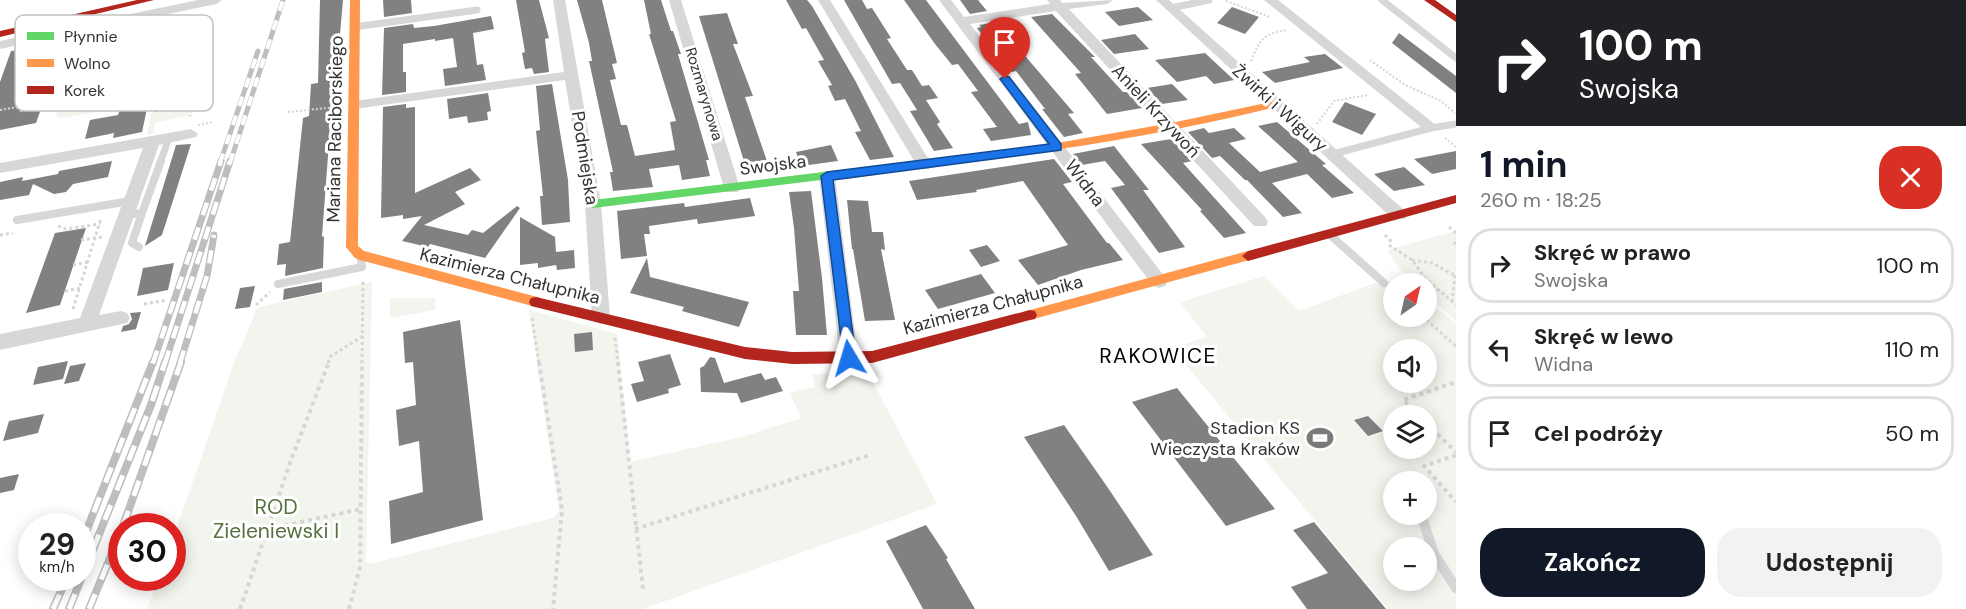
<!DOCTYPE html>
<html lang="pl">
<meta charset="utf-8">
<style>
body{margin:0;font-family:"DM Sans",sans-serif;background:#f2f2f2;color:#222;height:100vh;display:flex;flex-direction:column;font-size:22px;white-space:nowrap}
*{box-sizing:border-box;margin:0}
p{font-size:20px;color:#767676}
.icon{flex:none;width:33px;height:33px;fill:none;stroke:currentColor;stroke-width:2;stroke-linecap:round;stroke-linejoin:round}
.map{position:relative;flex:1;overflow:hidden}
.panel{display:flex;flex-direction:column;background:#fff;width:510px}
.panel>*{flex:none}
.guide{background:#202124;color:#fff;overflow:hidden}
.needle{width:39px;rotate:34deg}
.buttons{position:absolute;left:1383px;top:273px;display:grid;gap:12px}
.buttons a{display:grid;place-items:center;width:54px;height:54px;border-radius:50%;background:#fff;box-shadow:0 3px 15px #0003;font-size:30px}
.speed{position:absolute;left:18px;top:513px;display:flex;gap:12px;font-size:30px;font-weight:700;text-align:center}
.speed>*{display:grid;place-content:center;width:78px;height:78px;border-radius:50%;background:#fff;box-shadow:0 3px 15px #0003;line-height:1}
.speed small{font-size:15px;font-weight:400}
.speed .limit{border:9px solid #d22;background:#fff;color:#111}
.pin{position:absolute;display:grid;place-items:center;width:51px;height:51px;color:#fff;margin:-62px -26px;border-radius:50% 50% 50% 0;rotate:-45deg;box-shadow:0 0 6px #0007}
.pin .icon{rotate:45deg}
.me{position:absolute;width:66px;margin:-33px;rotate:353deg;stroke-linejoin:round;filter:drop-shadow(0 0 4px #0008)}
.turn{display:flex;align-items:center;gap:21px;height:126px;padding:0 24px;font-size:27px}
.turn .icon{width:78px;height:78px;stroke-width:2.5}
.turn b{display:block;font-size:42px;line-height:51px}
.round{display:grid;place-items:center;flex:none;width:63px;height:63px;border-radius:24px;background:#f2f2f2}
.summary{display:flex;align-items:center;justify-content:space-between;height:102px;padding:0 24px}
h1{font-size:36px;font-weight:700;line-height:45px;color:#111827}
.button{display:flex;gap:12px;margin-top:auto;padding:12px 24px}
.button a{flex:1;height:69px;border-radius:24px;background:#111827;color:#fff;font-size:24px;font-weight:700;line-height:69px;text-align:center}
.button a+a{background:#f2f2f2;color:#222}
ul{padding:0;list-style:none}
li{display:flex;align-items:center;gap:18px;height:75px;margin:0 12px 9px;padding:0 12px;border:3px solid #e0e0e0;border-radius:24px}
li div{flex:1}
li b{display:block;font-size:22px}
li em{font-style:normal}
main{display:flex;flex:1;min-height:0}
.map>svg:first-child{display:block}
.green{fill:#f1f5ed;fill-rule:evenodd}
.building{fill:#818181}
.lines{fill:none;stroke-linecap:round;stroke-linejoin:round}
.path-far2{stroke:#d6d6d6;stroke-width:2;stroke-dasharray:2 2;stroke-linecap:butt}
.path-far1{stroke:#d6d6d6;stroke-width:3;stroke-dasharray:3 3;stroke-linecap:butt}
.path{stroke:#d6d6d6;stroke-width:4;stroke-dasharray:4 4;stroke-linecap:butt}
.lane-far2{stroke:#d7d7d7;stroke-width:7}
.lane-far1{stroke:#d7d7d7;stroke-width:8}
.lane{stroke:#d7d7d7;stroke-width:10}
.street{fill:#d7d7d7;fill-rule:evenodd}
.fast{fill:#63d668;fill-rule:evenodd}
.slow{fill:#ff974d;fill-rule:evenodd}
.jam{fill:#b3261e;fill-rule:evenodd}
.rail-far2-casing{stroke:#bebebe;stroke-width:5}
.rail-far1-casing{stroke:#bebebe;stroke-width:7}
.rail-casing{stroke:#bebebe;stroke-width:8}
.rail-far2{stroke:#fff;stroke-width:4;stroke-dasharray:10;stroke-linecap:butt}
.rail-far1{stroke:#fff;stroke-width:4.5;stroke-dasharray:13;stroke-linecap:butt}
.rail{stroke:#fff;stroke-width:5;stroke-dasharray:16;stroke-linecap:butt}
.route{fill:#1a73e8;stroke:#114b97;stroke-width:1.5}
.labels{text-anchor:middle;dominant-baseline:central;stroke-width:6;stroke-linejoin:round;paint-order:stroke}
.far-street-label{font-size:15px;fill:#333;stroke:#fff}
.street-label{font-size:18px;fill:#333;stroke:#fff}
.poi-label{font-size:18px;fill:#333;stroke:#fff;text-anchor:end}
.quarter-label{font-size:21px;letter-spacing:1.5px;fill:#000;stroke:#fff}
.near-park-label{font-size:21px;fill:#56703f;stroke:#fff}
.key{fill:#fff;stroke:#c2c2c2;stroke-width:1.5}
.key-label{font-size:16px;fill:#333}
</style>
<main>
<div class="map">
<svg width="1456" height="609" viewBox="0 0 1456 609">
<rect width="100%" height="100%" fill="#fff"/>
<path class="green" d="M138,60L142,68L168,69L167,74L161,76L156,101L62,118L56,116L65,89L135,77L137,69H135L136,64L119,66L120,64Z
M192,97L189,116L156,122L153,134L147,135L151,113L182,106L184,99Z
M1456,231V321L1427,296L1426,284L1411,283L1408,281L1387,250Z
M1264,276L1299,311L1375,283H1384L1400,278L1407,283L1394,284V316H1426L1427,299L1456,324V609H1388L1172,348L1207,337L1180,302ZM1394,350H1426V382H1394ZM1394,416H1426V448H1394ZM1394,482H1426V514H1394ZM1394,548H1426V580H1394Z
M372,282L366,562L370,564L553,518L559,511L529,310L617,334L630,462L745,436L801,418L790,393L815,387L812,374L844,373L865,367L937,504L643,609H147L159,578H172L173,539L235,360L258,307Z
M390,298H435V310L390,318Z"/>
<path class="building" d="M320,0H343L340,34L335,35V62L332,63L329,142L322,237L324,236L323,268L285,276L286,264L277,265L279,244L290,242L303,118L309,116L311,84L318,83Z
M383,0H411L412,13L384,17Z
M516,0H539L549,38L545,39L549,72L534,74L532,68L525,69L522,53L525,52Z
M577,0H602L617,63L612,64L616,79L610,80L621,125H627L635,156L675,150L670,122L676,121L649,34H651L644,0H661L671,31H673L681,54H678L709,160H706L710,176L682,180L679,165L649,169L653,187L613,191L610,172H613L589,61H592L589,43Z
M786,0H807L812,6L856,82L894,157L870,160L855,132L861,131L845,99L835,101L828,86L832,85L818,61L824,60L806,28L802,29Z
M844,0H862L867,9L872,8L891,38L887,39L907,70H912L922,86L929,85L938,98L926,100L940,122L937,124L953,148L934,151L910,111L917,110L900,83L892,84Z
M904,0H926L1019,124L1028,122L1031,135L991,141L983,129L997,127L971,92L978,91L958,64L952,65L935,44Z
M960,0H978L987,11L970,14Z
M1138,7L1153,20L1119,26L1105,12Z
M1232,7L1259,17L1245,34L1217,23Z
M727,13L738,44H733L753,96L745,97L769,167L747,171L699,16Z
M1052,14L1095,57H1091L1123,92H1127L1142,108L1107,114L1075,74L1081,73L1031,17Z
M173,15H176L182,44L190,43L183,98L181,106L154,112L170,34L147,40L145,24Z
M491,16L494,29L473,33L477,65L483,64L486,80L445,86L443,69L457,67L453,38L435,41V39L403,44V72H406V92L382,95L384,28L413,24L414,28L434,26Z
M996,22L1074,113L1068,114L1083,133L1064,137L1042,109H1045L1016,71L1012,72L977,28L981,27L979,25Z
M1399,33L1456,76V93L1392,43Z
M1135,34L1149,49L1114,54L1101,40Z
M52,46L30,111L41,109L36,123L0,130V82L11,51Z
M1205,53L1234,80L1214,84L1206,76L1177,82L1155,60Z
M1325,54L1343,68L1275,83L1262,72L1310,62L1304,57Z
M552,84L568,180L570,222L542,225L540,196H543L536,131L540,130L536,86Z
M1172,84L1188,100L1162,104L1147,88Z
M488,93L491,111L487,112L488,120L468,123L467,116L449,119L447,99Z
M1345,102L1376,114L1362,135L1332,122Z
M148,104L142,132L113,138L114,133L85,139L90,120L118,115L120,109Z
M406,104V108L415,107V193L470,168L481,180L455,192L465,204L424,225L468,235L472,230L483,233L517,206L520,208L485,258L430,244L428,247L402,241L422,216L403,219V215L381,218L383,107Z
M1277,122L1326,164L1322,165L1354,193L1332,198L1307,174L1272,183L1302,213L1283,217L1247,180H1245L1220,156L1212,158L1188,132L1204,128L1209,133L1234,128L1246,139L1229,143L1260,172L1298,162L1258,126Z
M1171,139L1192,161L1183,163L1246,233L1224,238L1200,211L1202,210L1141,144Z
M191,144L162,235L145,246L176,145Z
M831,145L838,161L801,166L796,152Z
M1114,146L1149,190H1143L1185,247L1159,253L1111,188L1125,185L1105,161L1082,165L1073,154Z
M1456,151V169L1432,174L1414,159Z
M1054,159L1072,182L1063,184L1107,243H1109L1123,260L1081,270L1038,285L1018,260L1068,245L1023,181L976,190L977,192L917,200L909,181Z
M112,161L108,177L73,184L66,192L54,194L33,184L29,195L0,200V182L23,177L22,181L58,174L59,171Z
M1404,167L1425,185L1394,191L1374,174Z
M811,191L822,278L827,335H796L793,291H799L794,228L789,192Z
M750,198L755,216L698,224L697,219L649,226L650,234H644L647,256L621,259L617,211L684,203L685,207Z
M847,200L868,201L872,232H883L885,250L881,249L895,320L865,321L853,249H852Z
M520,217L555,237L556,252L574,250L575,268L557,270L556,265L538,268V263L520,265Z
M86,228L60,305L26,313L55,233Z
M987,245L1000,261L981,267L969,250Z
M647,258L650,277L749,302L739,327L682,311L684,307L630,293Z
M174,263L168,290L137,296L143,268Z
M981,274L995,293L938,309L925,290Z
M322,282V292L283,300L284,289Z
M255,286L250,307L235,309L240,288Z
M141,312L136,329L121,332L123,326L129,324L132,319L130,313Z
M460,320L483,520L391,544L389,501L423,492L419,441L399,446L396,410L416,405L413,362L405,363L403,332Z
M592,332L593,350L575,352L574,334Z
M670,354L681,385L668,389L669,393L637,402L631,384L644,381L638,362Z
M710,357L715,358L724,383L761,373L765,380L776,377L783,391L741,403L737,393L701,392L700,368L704,366Z
M68,361L63,379L33,385L38,367Z
M86,363L79,381L64,384L70,366Z
M1177,388L1275,509L1226,526L1132,402Z
M44,414L38,433L3,441L9,421Z
M1368,416L1383,431L1368,436L1354,420Z
M1064,425L1106,485L1153,555L1109,571L1076,516L1024,437Z
M19,474L14,490L0,493V478Z
M1314,522L1386,609H1307L1291,587L1328,573L1293,530Z
M926,525L948,558L946,559L975,609H923L886,541Z"/>
<g class="lines">
<path class="path-far2" d="M1226,1L1270,17
M1370,60L1405,85L1441,101L1455,113
M1251,61C1260,39 1263,34 1287,30
M199,68L210,65
M66,75L139,59L143,68H199L190,117
M186,78L197,76
M183,98L194,96
M0,110L58,100
M21,112L23,106
M288,112L337,107
M1317,124L1334,101L1368,95
M198,125L213,122
M1445,138L1456,147"/>
<path class="path-far1" d="M58,226L66,229L100,224
M1449,227L1456,233
M0,235L13,233
M1385,235L1393,243
M81,240L102,237
M1456,242L1454,244L1456,247
M1389,245L1412,260L1426,279L1456,305
M1412,260L1432,263L1456,276
M73,265L89,262
M65,291L80,288
M1452,302L1455,275
M144,304L167,300
M256,305L270,292
M73,309L101,218
M1422,316L1456,346
M532,318L539,363
M615,338L618,363
M328,363L331,356L363,336
M362,363L363,279"/>
<path class="path" d="M539,362L562,510L553,609
M618,362L643,589
M1419,416L1403,400L1456,382
M1426,423L1456,452
M1456,455L1424,466L1456,502
M269,529L361,509
M635,529L870,455
M240,609L291,460L329,362
M349,609L360,567L362,362"/>
<path class="lane-far2" d="M1382,0L1456,58
M1171,8L1209,0
M354,27L477,10
M1333,154L1431,128L1456,124
M160,163L169,138"/>
<path class="lane-far1" d="M125,215L142,213L161,161
M17,220L130,201
M1329,234L1384,283
M139,247L132,243L142,213
M278,284L362,267L360,255"/>
<path class="lane" d="M1421,514L1434,554L1456,588"/>
<path class="street" d="M198,0H222L216,4L0,49V41Z
M553,0H565L601,204L610,317L607,322L601,324L595,322L592,317L585,204L565,80L354,109L347,105L354,101L564,72Z
M669,0H681L740,188L738,192H726L724,188Z
M818,0H830L932,165L929,169H919Z
M939,0H951L964,17L1050,4L1047,0H1060L1062,3L1113,0L1107,4L1069,9L1266,218L1268,222L1266,226H1254L1056,11L970,24L1168,281L1165,286L1159,288L1153,286Z
M1156,0H1169L1405,211L1407,215L1405,219H1393Z
M1264,0H1278L1436,125L1438,128L1436,131H1426Z
M191,129L198,134L196,137L159,145L99,315L121,311L127,313L130,318L127,323L0,350V334L80,318L143,148L0,173V163Z
M827,171L833,172L835,176L858,358L856,363L849,366L842,363L840,358L819,176L821,172Z"/>
<path class="fast" d="M930,159L936,163L934,166L593,208L587,204L593,200Z"/>
<path class="slow" d="M350,0H360L358,246L364,251L541,298L543,302L541,306L536,307L360,260L355,258L346,247Z
M1276,101L1280,102V106C1165,135 1048,152 930,167L924,163L930,159L1057,143L1171,123Z
M1248,251L1254,256L1253,259L1030,320L1025,319L1023,315L1025,311L1030,310Z"/>
<path class="jam" d="M137,0H154L0,37V31Z
M1424,0H1435L1456,15V22Z
M1456,195V203L1248,261L1242,256L1248,251Z
M536,297L745,347L792,352L872,351L1030,310L1035,311L1037,315L1035,319L1030,320L872,363L792,364L745,359L531,306L529,302L531,298Z"/>
<g class="rail-far2-casing">
<path id="rail-far2" d="M220,163L258,51
M230,163L283,0"/>
</g>
<g class="rail-far1-casing">
<path id="rail-far1" d="M153,363L221,161
M165,363L230,161
M180,363L207,276L214,235"/>
</g>
<g class="rail-casing">
<path id="rail" d="M123,526L181,362
M82,542L153,362
M53,609L67,578
M69,609L151,405L165,362
M89,609L122,529"/>
</g>
<use href="#rail-far2" class="rail-far2"/>
<use href="#rail-far1" class="rail-far1"/>
<use href="#rail" class="rail"/>
</g>
<path class="route" d="M1005,76L1009,77L1061,144V150L833,180L856,358L854,363H844L821,176L827,172L1049,144L1000,79Z"/>
<defs>
<g id="stadium-bare" transform="scale(2.07)"><path d="M0-5a6.5 5 0 1 0 0 10a6.5 5 0 1 0 0-10ZM-3.5-1.8h7v3.6h-7Z" fill="#7a7a7a" stroke="#fff" stroke-width="2.5" paint-order="stroke"/></g>
</defs>
<g fill-rule="evenodd">
<use href="#stadium-bare" x="1320" y="438"/>
</g>
<g class="labels">
<g class="far-street-label">
<text transform="translate(704 94) rotate(73)">Rozmarynowa</text>
</g>
<g class="street-label">
<text transform="translate(1280 108) rotate(42)">Żwirki i Wigury</text>
<text transform="translate(1156 111) rotate(47)">Anieli Krzywoń</text>
<text transform="translate(335 129) rotate(-89)">Mariana Raciborskiego</text>
<text transform="translate(585 158) rotate(81)">Podmiejska</text>
<text transform="translate(773 165) rotate(-7)">Swojska</text>
<text transform="translate(1085 183) rotate(53)">Widna</text>
<text transform="translate(510 276) rotate(14)">Kazimierza Chałupnika</text>
<text transform="translate(993 305) rotate(-15)">Kazimierza Chałupnika</text>
</g>
<g class="poi-label">
<text x="1300" y="428">Stadion KS<tspan x="1300" dy="21">Wieczysta Kraków</tspan></text>
</g>
<g class="quarter-label">
<text x="1158" y="356">RAKOWICE</text>
</g>
<g class="near-park-label">
<text x="276" y="507">ROD<tspan x="276" dy="24">Zieleniewski I</tspan></text>
</g>
</g>
<rect x="15" y="15" width="198" height="96" rx="9" class="key"/>
<rect x="27" y="32" width="27" height="8" fill="#63d668"/>
<rect x="27" y="59" width="27" height="8" fill="#ff974d"/>
<rect x="27" y="86" width="27" height="8" fill="#b3261e"/>
<g class="key-label">
<text x="64" y="42">Płynnie</text>
<text x="64" y="69">Wolno</text>
<text x="64" y="96">Korek</text>
</g>
</svg>
<div class="buttons">
<a><svg class="needle" viewBox="-14 -14 28 28"><path d="M0-13l5 13h-10z" fill="#e53935"/><path d="M0 13l5-13h-10z" fill="#767676"/></svg></a>
<a><svg class="icon" aria-label="sound" viewBox="0 0 24 24"><path d="M4 9h4l5-4v14l-5-4H4zM17 9q2 3 0 6"/></svg></a>
<a><svg class="icon" aria-label="layers" viewBox="0 0 24 24"><path d="M12 4l9 5-9 5-9-5zM3 14l9 5 9-5"/></svg></a>
<a>+</a>
<a>−</a>
</div>
<div class="speed"><div>29<small>km/h</small></div><div class="limit">30</div></div>
<div class="pin" style="left:1005px;top:79px;background:#d93025"><svg class="icon" aria-label="arrive" viewBox="0 0 24 24"><path d="M6 21V4h12l-3 4 3 4H6"/></svg></div>
<svg class="me" style="left:849px;top:358px" viewBox="-20 -20 40 40"><path d="M0-17L14 15 0 8-14 15z" fill="#1a73e8" stroke="#fff" stroke-width="4"/></svg>
</div>
<section class="panel">
<div class="guide">
<div class="turn"><svg class="icon" aria-label="right" viewBox="0 0 24 24"><path d="M7 20v-9h11M14 6l5 5-5 5"/></svg><div><b>100 m</b>Swojska</div></div>
</div>
<div class="summary"><div><h1>1 min</h1><p>260 m · 18:25</p></div><a class="round" style="background:#d93025;color:#fff"><svg class="icon" aria-label="close" viewBox="0 0 24 24"><path d="M6 6l12 12M18 6L6 18"/></svg></a></div>
<ul>
<li><svg class="icon" aria-label="right" viewBox="0 0 24 24"><path d="M7 20v-9h11M14 6l5 5-5 5"/></svg><div><b>Skręć w prawo</b><p>Swojska</p></div><em>100 m</em></li>
<li><svg class="icon" aria-label="left" viewBox="0 0 24 24"><path d="M17 20v-9H6M10 6l-5 5 5 5"/></svg><div><b>Skręć w lewo</b><p>Widna</p></div><em>110 m</em></li>
<li><svg class="icon" aria-label="arrive" viewBox="0 0 24 24"><path d="M6 21V4h12l-3 4 3 4H6"/></svg><div><b>Cel podróży</b></div><em>50 m</em></li>
</ul>
<div class="button"><a>Zakończ</a><a>Udostępnij</a></div>
</section>
</main>
